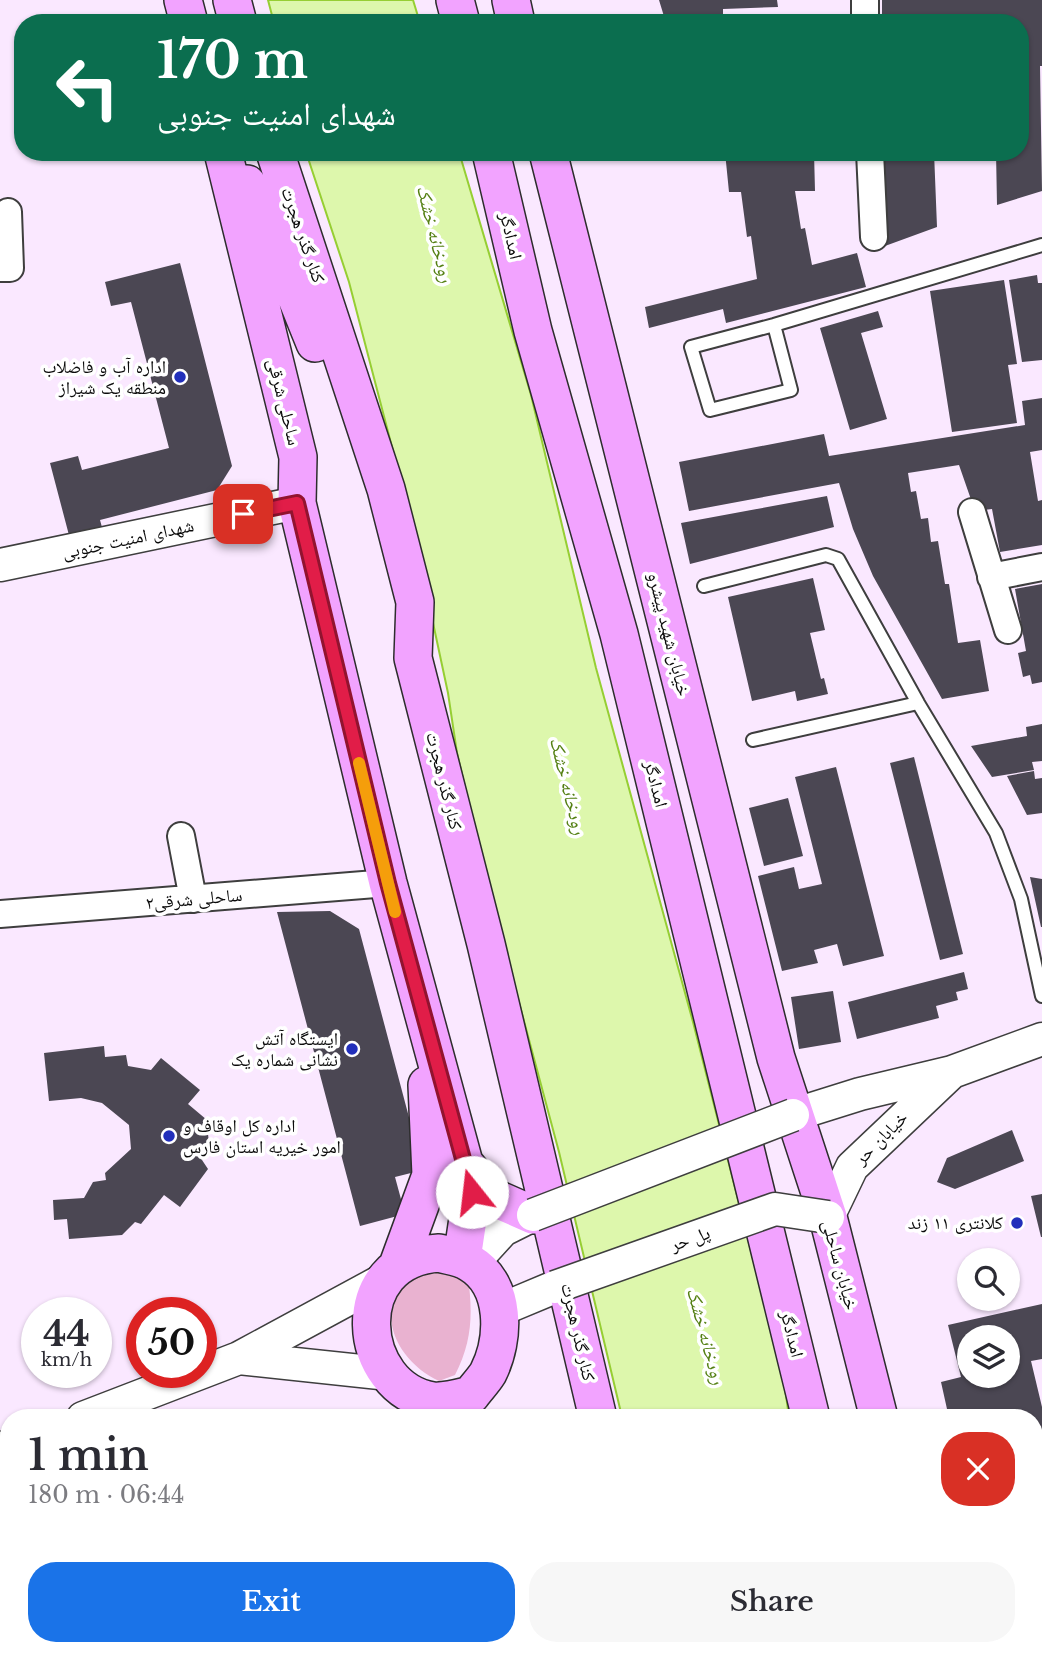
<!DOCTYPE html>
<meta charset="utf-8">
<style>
body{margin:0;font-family:"Libre Baskerville","Noto Naskh Arabic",serif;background:#f7f7f7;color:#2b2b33;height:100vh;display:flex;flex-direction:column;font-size:26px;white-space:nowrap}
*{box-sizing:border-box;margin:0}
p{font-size:23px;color:#7c7c81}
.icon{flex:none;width:38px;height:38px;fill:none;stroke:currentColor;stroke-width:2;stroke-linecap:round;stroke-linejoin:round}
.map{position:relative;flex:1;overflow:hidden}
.side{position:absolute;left:0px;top:1409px;width:1043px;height:247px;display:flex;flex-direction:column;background:#fff;border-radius:28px 28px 0 0;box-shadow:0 2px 5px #0004}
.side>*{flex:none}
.top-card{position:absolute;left:14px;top:14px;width:1015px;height:147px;border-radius:28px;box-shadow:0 2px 5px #0004;background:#0b6e4f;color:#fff;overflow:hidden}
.buttons{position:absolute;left:957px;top:1248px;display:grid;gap:14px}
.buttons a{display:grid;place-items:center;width:63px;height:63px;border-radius:50%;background:#fff;box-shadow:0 2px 5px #0004;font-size:35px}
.speed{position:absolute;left:21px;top:1297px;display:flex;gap:14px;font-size:35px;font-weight:700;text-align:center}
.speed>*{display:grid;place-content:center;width:91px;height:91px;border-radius:50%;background:#fff;box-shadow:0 2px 5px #0004;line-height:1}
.speed small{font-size:18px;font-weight:400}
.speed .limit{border:10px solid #d22;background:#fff;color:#111}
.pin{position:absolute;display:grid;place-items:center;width:60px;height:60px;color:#fff;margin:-30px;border-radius:14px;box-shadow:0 4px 10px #0006}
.me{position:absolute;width:77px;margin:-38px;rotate:344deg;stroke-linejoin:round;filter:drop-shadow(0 0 5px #0008)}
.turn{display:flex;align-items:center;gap:24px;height:147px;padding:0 28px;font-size:32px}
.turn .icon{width:91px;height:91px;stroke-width:2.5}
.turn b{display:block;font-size:49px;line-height:60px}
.round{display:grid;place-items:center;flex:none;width:74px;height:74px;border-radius:28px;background:#f7f7f7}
.headline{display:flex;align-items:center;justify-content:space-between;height:119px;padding:0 28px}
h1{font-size:42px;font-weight:600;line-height:52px}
.primary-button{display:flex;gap:14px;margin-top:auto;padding:14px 28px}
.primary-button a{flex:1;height:80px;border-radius:28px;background:#1a73e8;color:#fff;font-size:28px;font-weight:600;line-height:80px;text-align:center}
.primary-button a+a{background:#f7f7f7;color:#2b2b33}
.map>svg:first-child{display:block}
.green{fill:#e9b2d0}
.water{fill:#ddf7ac;stroke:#96ce33;stroke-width:2}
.building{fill:#4b4753;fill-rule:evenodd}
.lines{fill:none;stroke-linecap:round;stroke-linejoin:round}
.service-casing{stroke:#3e3e3e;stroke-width:16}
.minor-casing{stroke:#3e3e3e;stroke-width:30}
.tertiary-casing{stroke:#3e3e3e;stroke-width:35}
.secondary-casing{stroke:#2d2d2d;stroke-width:40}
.service{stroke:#fff;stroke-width:12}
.minor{stroke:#fff;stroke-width:26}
.tertiary{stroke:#fff;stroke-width:32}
.secondary{stroke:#f2a3ff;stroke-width:37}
.tertiary-bridge-casing{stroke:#3e3e3e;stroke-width:35;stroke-linecap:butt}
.tertiary-bridge{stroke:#fff;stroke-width:32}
.route-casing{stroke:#92132f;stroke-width:18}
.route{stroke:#e11d48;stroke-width:12}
.slow{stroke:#f59e0b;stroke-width:12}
.poi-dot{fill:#222fbb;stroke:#fff;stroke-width:2.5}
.labels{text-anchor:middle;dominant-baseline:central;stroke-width:7;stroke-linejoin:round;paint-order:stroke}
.street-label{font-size:18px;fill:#0b0b0b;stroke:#fff}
.poi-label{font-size:18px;fill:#0b0b0b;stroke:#fff;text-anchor:end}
.water-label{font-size:19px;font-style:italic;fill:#548013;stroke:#fff}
</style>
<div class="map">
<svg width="1042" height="1654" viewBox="0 0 1042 1654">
<rect width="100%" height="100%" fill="#fae8ff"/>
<path class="green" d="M426,1260L468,1277C473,1314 472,1342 455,1375L439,1381C402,1364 375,1320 402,1283C409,1274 419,1267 426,1260Z"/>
<path class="water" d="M268,0H413L420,23H274Z
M306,152H459L531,395L596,668L693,1022L784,1381L789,1417H622L559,1152L490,894L457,753L448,693L411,520L349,282Z
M676,1647H837L838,1654H678Z"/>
<path class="building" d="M659,0H777L778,7L723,9V23H666Z
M882,0H1042V66H1040L1042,191L997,205L996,152H1020V23H882Z
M725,152H814L815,191H795L801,229L805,228L812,265L857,253L866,287L726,323L723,309L649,328L645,307L757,279L751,236L747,237L741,192H729Z
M883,152H934L937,227L885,246Z
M180,263L232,466L217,490L100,520L103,531L70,539L50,463L78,456L82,470L169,448L131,302L111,306L105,282Z
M1037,275L1038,283H1042V360L1022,362L1009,280Z
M1004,280L1017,364L1008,365L1017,423L952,432L930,291Z
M878,311L883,327L861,333L887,419L850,430L820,328Z
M1042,398V450L1030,452L1038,501L1042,500V545L1000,552L992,509L975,511L959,465L908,473L911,492L916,491L921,519L928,518L931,542L938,541L945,584H949L958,643L980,640L989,691L942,699L873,576L853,529L839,483L689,511L679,462L824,434L829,456L1025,425L1022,401Z
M827,496L834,527L690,564L681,523Z
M813,578L825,630L810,633L821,679L824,678L828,694L797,701L795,691L752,701L728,597Z
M1042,584V682L1032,684L1030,675L1023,677L1018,653L1026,651L1015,589Z
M1042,724V761L1032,762L1034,770L992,777L971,746L1027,736L1026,727Z
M914,757L963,954L940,960L890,763Z
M836,767L884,956L843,966L837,944L814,950L818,963L782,971L758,876L794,867L799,889L822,884L795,777Z
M1034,771L1035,779L1042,778V813L1027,815L1007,776Z
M788,798L803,856L764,866L749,808Z
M1030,877L1042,879V927H1041Z
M330,911L359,929L423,1170L395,1177L405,1214L360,1226L277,912Z
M964,972L968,989L956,992L958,1000L936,1006L939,1018L857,1039L848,1002Z
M833,991L841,1042L799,1049L791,997Z
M104,1046L105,1057L126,1055L128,1066L151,1070L161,1058L200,1090L188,1104L207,1120L209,1146L202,1160L208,1169L180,1207L164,1195L141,1224L135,1222L122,1235L69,1239L67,1219L54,1220L53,1200L84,1198L93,1182L106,1180L105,1173L131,1149L129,1125L102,1103L81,1098L49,1101L44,1053Z
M1012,1130L1024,1161L955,1189L937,1182L947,1158Z
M1042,1194V1237H1041L1031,1196Z
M1042,1304V1359L1031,1361L1042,1407V1452L1034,1454V1418H1014V1416L949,1418L941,1382L961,1377L948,1325ZM970,1337H1008V1376H970Z"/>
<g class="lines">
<g class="service-casing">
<path id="service" d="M774,325L791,390L710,410L691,347L774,325L1042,245
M704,586L826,555L838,559L918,703L996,833L1021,899L1042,996
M753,740L918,703"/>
</g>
<g class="minor-casing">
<path id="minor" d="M865,23V0
M870,152L874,237
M0,268H10L8,212
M972,512L1008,630
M991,577L1042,567
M181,836L193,899
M0,914L388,883"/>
</g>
<g class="tertiary-casing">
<path id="tertiary" d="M0,565L297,503
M793,1115L860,1094L952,1072L1042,1039
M828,1217L852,1167L951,1073
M472,1264L503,1230L533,1215
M500,1310L555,1287
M239,1358L389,1374
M83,1418L239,1358L385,1279
M0,1449L9,1446"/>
</g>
<g class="secondary-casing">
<path id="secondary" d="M183,0L189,23
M232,0L238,23
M455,0L461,23
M511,0L516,23
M223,152L298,457L297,503L388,883L472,1192L462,1259
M275,152L386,489L415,602L413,658L486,944L598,1418
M491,152L533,331L619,634L811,1418
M548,152L776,1058L828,1217L879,1418
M247,184L266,222L315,343
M464,1163L492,1197L533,1215
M439,1253C449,1256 461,1257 470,1263C507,1285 505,1339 488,1373C483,1381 476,1388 471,1395C459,1398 445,1402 433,1401C356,1389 344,1259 439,1253Z
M398,1265L431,1175L427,1085
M460,1647L461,1654
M652,1647L654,1654
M883,1647L885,1654
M937,1647L939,1654"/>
</g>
<use href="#service" class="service"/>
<use href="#minor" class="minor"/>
<use href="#tertiary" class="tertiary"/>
<use href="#secondary" class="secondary"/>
<g class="tertiary-bridge-casing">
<path id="tertiary-bridge" d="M533,1215L793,1115
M555,1287L775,1209L828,1217"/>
</g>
<use href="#tertiary-bridge" class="tertiary-bridge"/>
</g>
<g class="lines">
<g class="route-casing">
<path id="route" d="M243,514L297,503L388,883L472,1192"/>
</g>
<use href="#route" class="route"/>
<path class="slow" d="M359,763L395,912"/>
</g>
<g class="poi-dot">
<circle cx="180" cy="377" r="7"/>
<circle cx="352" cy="1049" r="7"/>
<circle cx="169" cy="1136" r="7"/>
<circle cx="1017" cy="1223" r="7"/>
</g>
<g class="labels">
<g class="street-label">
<text transform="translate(303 235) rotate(71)">کنار گذر هجرت</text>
<text transform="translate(511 236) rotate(77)">امدادگر</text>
<text transform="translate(284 402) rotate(76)">ساحلی شرقی</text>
<text transform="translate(128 539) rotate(-12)">شهدای امنیت جنوبی</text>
<text transform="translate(669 634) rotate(76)">خیابان شهید پیشرو</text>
<text transform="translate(444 781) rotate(76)">کنار گذر هجرت</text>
<text transform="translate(656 784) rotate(76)">امدادگر</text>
<text transform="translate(194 899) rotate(-5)">ساحلی شرقی۲</text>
<text transform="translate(881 1138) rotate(-45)">خیابان حر</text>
<text transform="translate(690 1239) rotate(-20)">پل حر</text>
<text transform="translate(840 1265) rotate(75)">خیابان ساحلی</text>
<text transform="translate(578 1332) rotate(77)">کنار گذر هجرت</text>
<text transform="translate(792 1334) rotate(76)">امدادگر</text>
</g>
<g class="poi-label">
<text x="166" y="367">اداره آب و فاضلاب<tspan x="166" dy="21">منطقه یک شیراز</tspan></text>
<text x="338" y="1039">ایستگاه آتش<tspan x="338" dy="21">نشانی شماره یک</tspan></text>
<text x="183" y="1126" text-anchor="start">اداره کل اوقاف و<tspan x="183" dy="21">امور خیریه استان فارس</tspan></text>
<text x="1003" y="1223">کلانتری ۱۱ زند</text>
</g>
<g class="water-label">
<text transform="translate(435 234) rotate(76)">رودخانه خشک</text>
<text transform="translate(568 786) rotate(76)">رودخانه خشک</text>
<text transform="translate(706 1336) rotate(75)">رودخانه خشک</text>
</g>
</g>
</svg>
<div class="buttons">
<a><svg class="icon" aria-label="search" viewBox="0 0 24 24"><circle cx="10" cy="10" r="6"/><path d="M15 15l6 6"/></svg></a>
<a><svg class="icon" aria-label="layers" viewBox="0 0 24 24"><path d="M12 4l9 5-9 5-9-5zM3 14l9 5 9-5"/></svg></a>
</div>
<div class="speed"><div>44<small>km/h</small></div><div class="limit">50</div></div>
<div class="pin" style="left:243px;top:514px;background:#d93025"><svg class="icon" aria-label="arrive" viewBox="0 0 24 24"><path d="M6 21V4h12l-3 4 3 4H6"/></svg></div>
<svg class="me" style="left:472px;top:1192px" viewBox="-20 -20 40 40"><circle r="19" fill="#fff"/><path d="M0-13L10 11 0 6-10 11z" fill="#e11d48"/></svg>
<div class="top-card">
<div class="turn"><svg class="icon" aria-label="left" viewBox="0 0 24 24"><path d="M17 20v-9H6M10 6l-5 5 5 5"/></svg><div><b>170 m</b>شهدای امنیت جنوبی</div></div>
</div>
<section class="side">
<div class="headline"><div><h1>1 min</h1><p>180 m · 06:44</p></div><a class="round" style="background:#d93025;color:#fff"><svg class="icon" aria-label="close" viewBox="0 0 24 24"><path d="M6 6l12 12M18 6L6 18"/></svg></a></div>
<div class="primary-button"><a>Exit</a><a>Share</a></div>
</section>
</div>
